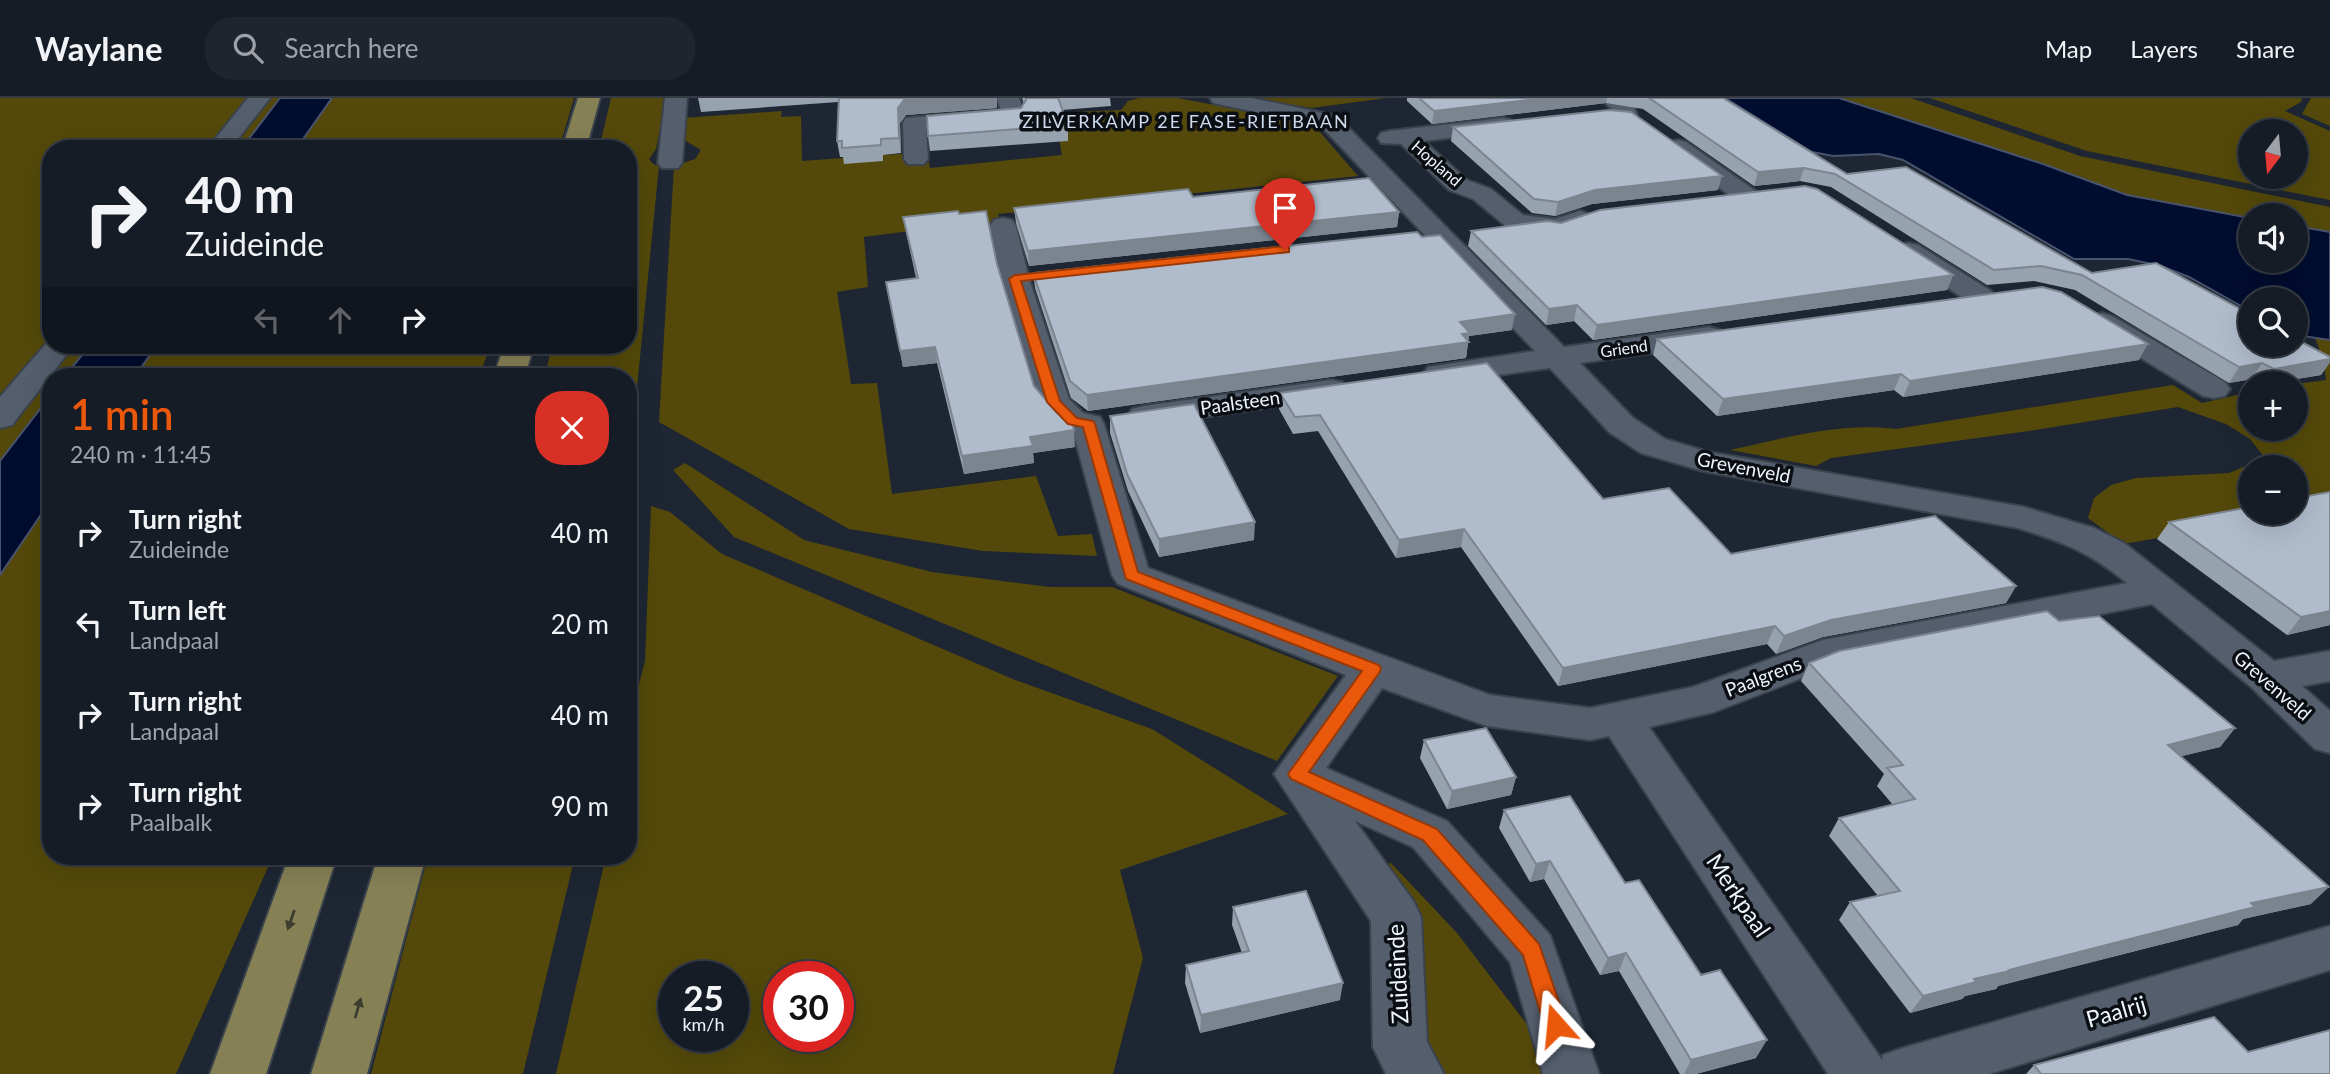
<!DOCTYPE html>
<meta charset="utf-8">
<style>
body{margin:0;font-family:Lato,sans-serif;background:#1f252e;color:#f1f3f6;height:100vh;display:flex;flex-direction:column;font-size:26px;white-space:nowrap}
*{box-sizing:border-box;margin:0}
p{font-size:23px;color:#9ea1a7}
.icon{flex:none;width:38px;height:38px;fill:none;stroke:currentColor;stroke-width:2;stroke-linecap:round;stroke-linejoin:round}
.map{position:relative;flex:1;overflow:hidden}
.sheet{position:absolute;left:42px;top:270px;width:595px;height:497px;display:flex;flex-direction:column;background:#161c26;border-radius:28px;box-shadow:0 7px 28px #0002,0 0 0 2px #353a43}
.sheet>*{flex:none}
.banner{position:absolute;left:42px;top:42px;width:595px;height:214px;border-radius:28px;box-shadow:0 7px 28px #0002,0 0 0 2px #353a43;background:#161c26;color:#f1f3f6;overflow:hidden}
.needle{width:46px;rotate:196deg}
.fabs{position:absolute;left:2238px;top:21px;display:grid;gap:14px}
.fabs a{display:grid;place-items:center;width:70px;height:70px;border-radius:50%;background:#161c26;box-shadow:0 7px 28px #0002,0 0 0 2px #353a43;font-size:35px}
.speed{position:absolute;left:658px;top:863px;display:flex;gap:14px;font-size:35px;font-weight:700;text-align:center}
.speed>*{display:grid;place-content:center;width:91px;height:91px;border-radius:50%;background:#161c26;box-shadow:0 7px 28px #0002,0 0 0 2px #353a43;line-height:1}
.speed small{font-size:18px;font-weight:400}
.speed .limit{border:10px solid #d22;background:#fff;color:#111}
.pin{position:absolute;display:grid;place-items:center;width:60px;height:60px;color:#fff;margin:-72px -30px;border-radius:50% 50% 50% 0;rotate:-45deg;box-shadow:0 0 7px #0007}
.pin .icon{rotate:45deg}
.me{position:absolute;width:77px;margin:-38px;rotate:342deg;stroke-linejoin:round;filter:drop-shadow(0 0 5px #0008)}
.turn{display:flex;align-items:center;gap:24px;height:147px;padding:0 28px;font-size:32px}
.turn .icon{width:91px;height:91px;stroke-width:2.5}
.turn b{display:block;font-size:49px;line-height:60px}
.lanes{display:flex;align-items:center;height:66px;padding:0 28px;background:#0003;justify-content:center;gap:35px;direction:ltr}
.lanes .off{opacity:.35}
.round{display:grid;place-items:center;flex:none;width:74px;height:74px;border-radius:28px;background:#1f252e}
.headline{display:flex;align-items:center;justify-content:space-between;height:119px;padding:0 28px}
h1{font-size:42px;font-weight:600;line-height:52px;color:#ea580c}
ul{padding:0;list-style:none}
li{display:flex;align-items:center;gap:21px;height:91px;padding:0 28px}
li div{flex:1}
li b{display:block;font-size:26px}
li em{font-style:normal}
header{display:flex;align-items:center;gap:42px;box-sizing:border-box;height:98px;padding:0 35px;background:#161c26;border-bottom:2px solid #353a43}
header strong{font-size:33px}
nav{display:flex;gap:38px;margin-inline-start:auto;font-size:24px}
.search{width:490px;height:63px;background:#1f252e;display:flex;align-items:center;gap:18px;box-sizing:border-box;padding:0 24px;border-radius:28px;color:#9ea1a7;font-size:26px}
.map>svg:first-child{display:block}
.green{fill:#54490a;fill-rule:evenodd}
.water{fill:#000d2f;stroke:#48536d;stroke-width:2}
.lines{fill:none;stroke-linecap:round;stroke-linejoin:round}
.minor-casing{stroke:#3a424c;stroke-width:4}
.major-casing{stroke:#3a424c;stroke-width:4}
.minor{fill:#545e6d;fill-rule:evenodd}
.major{fill:#868155;fill-rule:evenodd}
.wall{fill:#97a2af}
.shaded-wall{fill:#7b848f}
.building{fill:#b0bccc;stroke:#7b848f;stroke-width:2}
.oneway{fill:#3c3d2e}
.route{fill:#ea580c;stroke:#983908;stroke-width:2}
.labels{text-anchor:middle;dominant-baseline:central;stroke-width:7;stroke-linejoin:round;paint-order:stroke}
.far-street-label{font-size:16px;fill:#eff5fe;stroke:#0b0f14}
.far-neighbourhood-label{font-size:18px;letter-spacing:2px;fill:#cedaeb;stroke:#0b0f14}
.street-label{font-size:19px;fill:#eff5fe;stroke:#0b0f14}
.near-street-label{font-size:23px;fill:#eff5fe;stroke:#0b0f14}
</style>
<header>
<strong>Waylane</strong>
<div class="search"><svg class="icon" aria-label="search" viewBox="0 0 24 24"><circle cx="10" cy="10" r="6"/><path d="M15 15l6 6"/></svg>Search here</div>
<nav><a>Map</a><a>Layers</a><a>Share</a></nav>
</header>
<div class="map">
<svg width="2330" height="976" viewBox="0 0 2330 976">
<rect width="100%" height="100%" fill="#1d2632"/>
<path class="green" d="M0,0H574L559,51H51V247H491L479,278H51V758H273L176,976H0Z
M611,0H666L656,51L649,61L653,66L659,68L628,380V278H545L552,247H628V51H599Z
M1139,0H1178L1313,26L1358,78L998,116L1006,136L989,139L981,124L864,139L868,189L837,194L851,286L877,285L892,396L1036,378L1058,438L1092,436L1097,458L983,453L849,431L659,324L674,68L695,61L701,52L684,42L681,20L782,13L781,19L801,18L802,63L927,54L930,70L1062,57L1056,25L1046,15L1121,12L1128,3Z
M1250,0H1386L1312,10Z
M1839,0H1911L2080,58L2330,109V134L2296,128V117H2250V120L2127,97L2043,66Z
M1930,0H2302L2301,4L2285,13L2330,33V102L2087,53ZM2250,33H2296V79H2250Z
M2311,0H2330V28L2302,16Z
M2315,240L2330,242V411L2123,446L2088,420L2094,400L2111,387L2136,380L2229,375L2265,360L2250,341L2226,326L2178,309L2029,333L1831,360L1816,368L1730,352C1784,340 1841,324 1896,331L2173,287L2202,305L2250,294V331H2296V286L2326,282L2323,261ZM2250,369H2296V415H2250Z
M685,365L804,442L932,474L1050,489H1112L1338,578L1277,663L734,439L673,372Z
M651,408L670,414L722,456L1015,582L1152,631L1288,716L1120,772L1143,860L1113,976H556L606,758H628V652L633,610L645,563ZM674,878H733V938H674ZM779,878H838V938H779Z
M428,758H575L523,976H371Z
M1390,764L1457,835L1545,950L1552,976H1414L1382,790Z"/>
<path class="water" d="M280,0H332L296,51H241Z
M1725,0H1839L2043,66L2127,97L2250,120V163H2296V128L2330,134V242L2296,237V201H2250V213L2189,179L2161,168L2128,161H2074L1903,62L1879,56L1833,58L1812,54Z
M90,247H157L135,278H65Z
M51,297V402L0,477V363Z"/>
<g class="lines">
<g class="minor-casing">
<path id="minor" d="M248,0H270L230,51H207Z
M665,0H687L682,65L678,70H662L658,65Z
M997,0H1019L1025,18L1022,23L926,31L928,61L924,66H908L904,61L903,25L906,20L1001,12Z
M1210,0H1252L1337,18L1564,249L1709,229L1720,232L1724,238L1720,244L1709,247L1580,265L1633,320L1665,341L1708,354L2024,409L2094,430L2124,445L2274,563L2330,553V583L2302,588L2330,613V655L2315,651L2251,589L2152,506L1830,569L1714,614L1649,629L1882,962L1883,957L1903,950L2330,828V872L1989,976H1828L1609,638L1590,642L1487,628L1382,590L1326,670L1447,723L1550,837L1599,976H1543L1510,864L1413,749L1355,723L1414,804L1421,819L1427,944L1444,976H1386L1373,949L1371,823L1274,676L1346,577L1118,486L1112,477L1073,333L1060,330L1038,304L1001,181L990,128L994,122L1003,120L1012,122L1016,128L1029,181L1069,301L1083,315L1100,319L1104,326L1148,470L1490,597L1590,610L1693,589L1823,542L2127,485C2088,453 2065,445 2018,430L1703,373L1641,355L1609,334L1550,270L1439,285L1428,283L1423,276L1428,269L1535,253L1321,28L1213,5Z
M1600,0C1617,0 1633,0 1637,17L1634,22H1618L1614,13Z
M1503,20L1511,22L1514,27L1511,32L1424,43L1467,82L1491,91L1523,117L1555,121L1580,113L1589,116L1593,121L1589,126L1557,137L1507,129L1473,101L1449,92L1401,46L1381,45L1378,40L1381,35L1389,33Z
M1678,42L1686,44L1757,94L1760,99L1757,104L1748,106L1739,104L1670,54L1666,49L1670,44Z
M1909,145L1918,147L1991,193L1995,199L1991,205L1981,208L1971,205L1900,159L1896,153L1900,147Z
M2102,215L2112,218L2225,284L2230,291L2225,298L2214,300L2203,298L2092,230L2087,224L2092,218Z
M51,240V247H74L12,327L0,330V299Z
M1331,282L1342,284L1347,291L1342,298L1144,328L1132,325L1128,318L1132,311L1144,308Z"/>
</g>
<g class="major-casing">
<path id="major" d="M578,0H600L586,51H562Z
M504,247H534L525,278H494Z
M289,758H337L266,976H210Z
M378,758H426L367,976H311Z"/>
</g>
<use href="#minor" class="minor"/>
<use href="#major" class="major"/>
</g>
<path class="wall" d="M698,0H997V10L906,17L900,25L901,55L883,57V63L844,66L843,59H840L837,43L838,4L701,14Z
M1022,0H1110L1111,8L1062,12L1068,27V43L930,53L928,38L1021,10L1024,6Z
M1407,0H1723L1847,76L2092,175L2330,259V264L2321,277L2273,285H2260L2252,281L2229,285L2075,192L2034,183L1987,187L1831,89L1800,83L1754,88L1643,11L1606,5L1432,26L1407,3Z
M1453,29L1718,92L1592,106L1555,118L1532,115L1451,43Z
M1014,110L1399,114L1397,129L1029,168L1016,125Z
M959,116L997,166L1034,288L1075,349L1033,355L1034,365L964,376L937,265L903,269L886,184L916,180L906,134L903,119Z
M1471,133L1953,177L1947,192L1593,242L1574,223L1546,227L1468,148Z
M1033,175L1512,232L1469,238L1466,260L1088,313L1071,300L1035,190Z
M1657,241L2139,262L1903,299L1894,292L1717,318L1653,257Z
M1280,295L1603,401L1731,456L2016,488L2006,505L1823,539L1776,556L1767,546L1558,588L1461,449L1396,460L1318,333L1293,336L1279,311Z
M1110,318L1254,442L1159,459L1128,393L1110,335Z
M2330,394V527L2287,537L2157,441L2169,424Z
M2059,523L2235,630L2220,649L2181,658L2311,806L2243,821L2238,827L1998,888L1996,891L1965,898L1962,901L1910,915L1839,822L1850,804L1878,798L1829,738L1839,720L1893,707L1877,688L1884,676L1801,583L1809,565Z
M1424,642L1516,679L1511,697L1447,711L1420,660Z
M1504,712L1625,785L1701,877L1756,960L1696,976H1680L1619,873L1600,877L1544,781L1530,784L1499,730Z
M1233,809L1340,902L1200,935L1185,885L1186,867L1242,855L1232,827Z
M2248,954L2330,976H2026L2034,967Z"/>
<path class="shaded-wall" d="M933,0H997V10L906,17L900,25L901,55L899,40L898,10L904,2Z
M1546,0H1607L1606,5L1432,26L1434,13Z
M1804,70L1800,83L1754,88L1758,74Z
M1722,78L1718,92L1592,106L1555,118L1558,104L1595,92Z
M1399,114L1397,129L1029,168L1028,153Z
M1953,177L1947,192L1593,242L1597,227Z
M1577,207L1574,223L1546,227L1549,211Z
M1515,216L1512,232L1469,238L1466,260L1088,313L1087,297L1460,224Z
M2148,246L2139,262L1903,299L1910,283Z
M935,249L937,265L903,269L900,253Z
M2330,261V264L2321,277L2273,285H2264L2274,271Z
M2262,265L2252,281L2229,285L2239,269Z
M1901,276L1894,292L1717,318L1723,301Z
M1074,332L1075,349L1033,355L1034,365L964,376L962,358L1030,339Z
M1255,424L1254,442L1159,459V441Z
M1464,431L1461,449L1396,460L1399,442Z
M2016,488L2006,505L1823,539L1776,556L1784,538L1831,522Z
M2330,513V527L2287,537L2301,519Z
M1775,528L1767,546L1558,588L1563,570Z
M2235,630L2220,649L2154,665L2168,647Z
M1516,679L1511,697L1447,711L1452,693Z
M1550,763L1544,781L1530,784L1536,766Z
M2329,789L2311,806L2243,821L2238,827L1998,888L1996,891L1965,898L1962,901L1910,915L1923,898L1974,881L2251,805Z
M1626,855L1619,873L1600,877L1608,860Z
M1343,885L1340,902L1200,935L1201,917Z
M1767,942L1756,960L1696,976H1684L1691,962Z"/>
<path class="building" d="M839,0H933L904,2L898,10L899,40L881,41V47L842,50V43H837Z
M1026,0H1058L1068,27L928,38L927,18L1021,10L1026,2Z
M1419,0H1546L1434,13Z
M1649,0H1723L1847,76L1906,69L2092,175L2156,165L2250,216V247H2296V241L2330,259V261L2274,271L2262,265L2239,269L2082,177L2041,168L1994,172L1835,76L1804,70L1758,74Z
M1609,12L1631,14L1722,78L1595,92L1558,104L1534,101L1453,29Z
M1369,80L1399,114L1028,153L1014,110L1188,91L1193,99Z
M1805,88L1817,91L1953,177L1597,227L1577,207L1549,211L1471,133L1547,123L1561,125L1600,112Z
M958,113L959,116L986,113L997,166L1034,288L1057,315L1070,318L1074,332L1030,339L1033,348L962,358L935,249L900,253L886,184L918,180L903,119Z
M1417,134L1422,139L1440,137L1515,216L1460,224L1470,235L1462,236L1469,244L1087,297L1070,283L1033,175Z
M2042,189L2061,194L2148,246L1910,283L1901,276L1723,301L1657,241Z
M1487,265L1603,401L1669,390L1731,456L1935,418L2016,488L1831,522L1784,538L1775,528L1563,570L1464,431L1399,442L1320,317L1295,319L1280,295Z
M1194,306L1255,424L1159,441L1127,376L1110,318Z
M2330,394V513L2301,519L2169,424L2250,409V415H2296V400Z
M2047,513L2059,523L2099,518L2235,630L2168,647L2329,789L2251,805L2255,809L2009,872L2010,873L1974,881L1976,884L1923,898L1850,804L1900,793L1839,720L1915,701L1887,670L1903,667L1809,565L1839,553Z
M1486,630L1516,679L1452,693L1424,642Z
M1570,698L1625,785L1639,782L1701,877L1720,872L1767,942L1691,962L1626,855L1608,860L1550,763L1536,766L1504,712Z
M1306,793L1343,885L1201,917L1186,867L1249,853L1233,809Z
M2214,919L2248,954L2330,932V976H2041L2034,967Z"/>
<defs><path id="oneway-solid" d="M-6-.8H1V-3.2L6.5 0L1 3.2V.8H-6Z" transform="scale(1.75)"/></defs>
<g class="oneway">
<use href="#oneway-solid" transform="translate(291 822) rotate(109)"/>
<use href="#oneway-solid" transform="translate(358 910) rotate(-74)"/>
</g>
<path class="route" d="M1285,148L1289,149V154L1021,183L1060,303L1077,320L1093,323L1095,326L1138,474L1379,567L1381,571L1379,575L1309,674L1437,731L1539,846L1567,927L1563,934L1556,937L1548,934L1544,927L1523,857L1423,742L1291,681L1288,676L1362,573L1126,481L1083,329L1068,326L1047,304L1009,181L1015,177Z"/>
<g class="labels">
<g class="far-street-label">
<text transform="translate(1437 65) rotate(41)">Hopland</text>
<text transform="translate(1624 250) rotate(-8)">Griend</text>
</g>
<g class="far-neighbourhood-label">
<text x="1186" y="23">ZILVERKAMP 2E FASE-RIETBAAN</text>
</g>
<g class="street-label">
<text transform="translate(1240 304) rotate(-8)">Paalsteen</text>
<text transform="translate(1744 369) rotate(11)">Grevenveld</text>
<text transform="translate(1763 578) rotate(-21)">Paalgrens</text>
<text transform="translate(2273 587) rotate(41)">Grevenveld</text>
</g>
<g class="near-street-label">
<text transform="translate(1739 797) rotate(56)">Merkpaal</text>
<text transform="translate(1397 876) rotate(-93)">Zuideinde</text>
<text transform="translate(2116 913) rotate(-16)">Paalrij</text>
</g>
</g>
</svg>
<div class="fabs">
<a><svg class="needle" viewBox="-14 -14 28 28"><path d="M0-13l5 13h-10z" fill="#e53935"/><path d="M0 13l5-13h-10z" fill="#9ea1a7"/></svg></a>
<a><svg class="icon" aria-label="sound" viewBox="0 0 24 24"><path d="M4 9h4l5-4v14l-5-4H4zM17 9q2 3 0 6"/></svg></a>
<a><svg class="icon" aria-label="search" viewBox="0 0 24 24"><circle cx="10" cy="10" r="6"/><path d="M15 15l6 6"/></svg></a>
<a>+</a>
<a>−</a>
</div>
<div class="speed"><div>25<small>km/h</small></div><div class="limit">30</div></div>
<div class="pin" style="left:1285px;top:152px;background:#d93025"><svg class="icon" aria-label="arrive" viewBox="0 0 24 24"><path d="M6 21V4h12l-3 4 3 4H6"/></svg></div>
<svg class="me" style="left:1556px;top:927px" viewBox="-20 -20 40 40"><path d="M0-17L14 15 0 8-14 15z" fill="#ea580c" stroke="#fff" stroke-width="4"/></svg>
<div class="banner">
<div class="turn"><svg class="icon" aria-label="right" viewBox="0 0 24 24"><path d="M7 20v-9h11M14 6l5 5-5 5"/></svg><div><b>40 m</b>Zuideinde</div></div>
<div class="lanes"><svg class="icon off" aria-label="left" viewBox="0 0 24 24"><path d="M17 20v-9H6M10 6l-5 5 5 5"/></svg><svg class="icon off" aria-label="ahead" viewBox="0 0 24 24"><path d="M12 20V5M6 11l6-6 6 6"/></svg><svg class="icon" aria-label="right" viewBox="0 0 24 24"><path d="M7 20v-9h11M14 6l5 5-5 5"/></svg></div>
</div>
<section class="sheet">
<div class="headline"><div><h1>1 min</h1><p>240 m · 11:45</p></div><a class="round" style="background:#d93025;color:#fff"><svg class="icon" aria-label="close" viewBox="0 0 24 24"><path d="M6 6l12 12M18 6L6 18"/></svg></a></div>
<ul>
<li><svg class="icon" aria-label="right" viewBox="0 0 24 24"><path d="M7 20v-9h11M14 6l5 5-5 5"/></svg><div><b>Turn right</b><p>Zuideinde</p></div><em>40 m</em></li>
<li><svg class="icon" aria-label="left" viewBox="0 0 24 24"><path d="M17 20v-9H6M10 6l-5 5 5 5"/></svg><div><b>Turn left</b><p>Landpaal</p></div><em>20 m</em></li>
<li><svg class="icon" aria-label="right" viewBox="0 0 24 24"><path d="M7 20v-9h11M14 6l5 5-5 5"/></svg><div><b>Turn right</b><p>Landpaal</p></div><em>40 m</em></li>
<li><svg class="icon" aria-label="right" viewBox="0 0 24 24"><path d="M7 20v-9h11M14 6l5 5-5 5"/></svg><div><b>Turn right</b><p>Paalbalk</p></div><em>90 m</em></li>
</ul>
</section>
</div>
